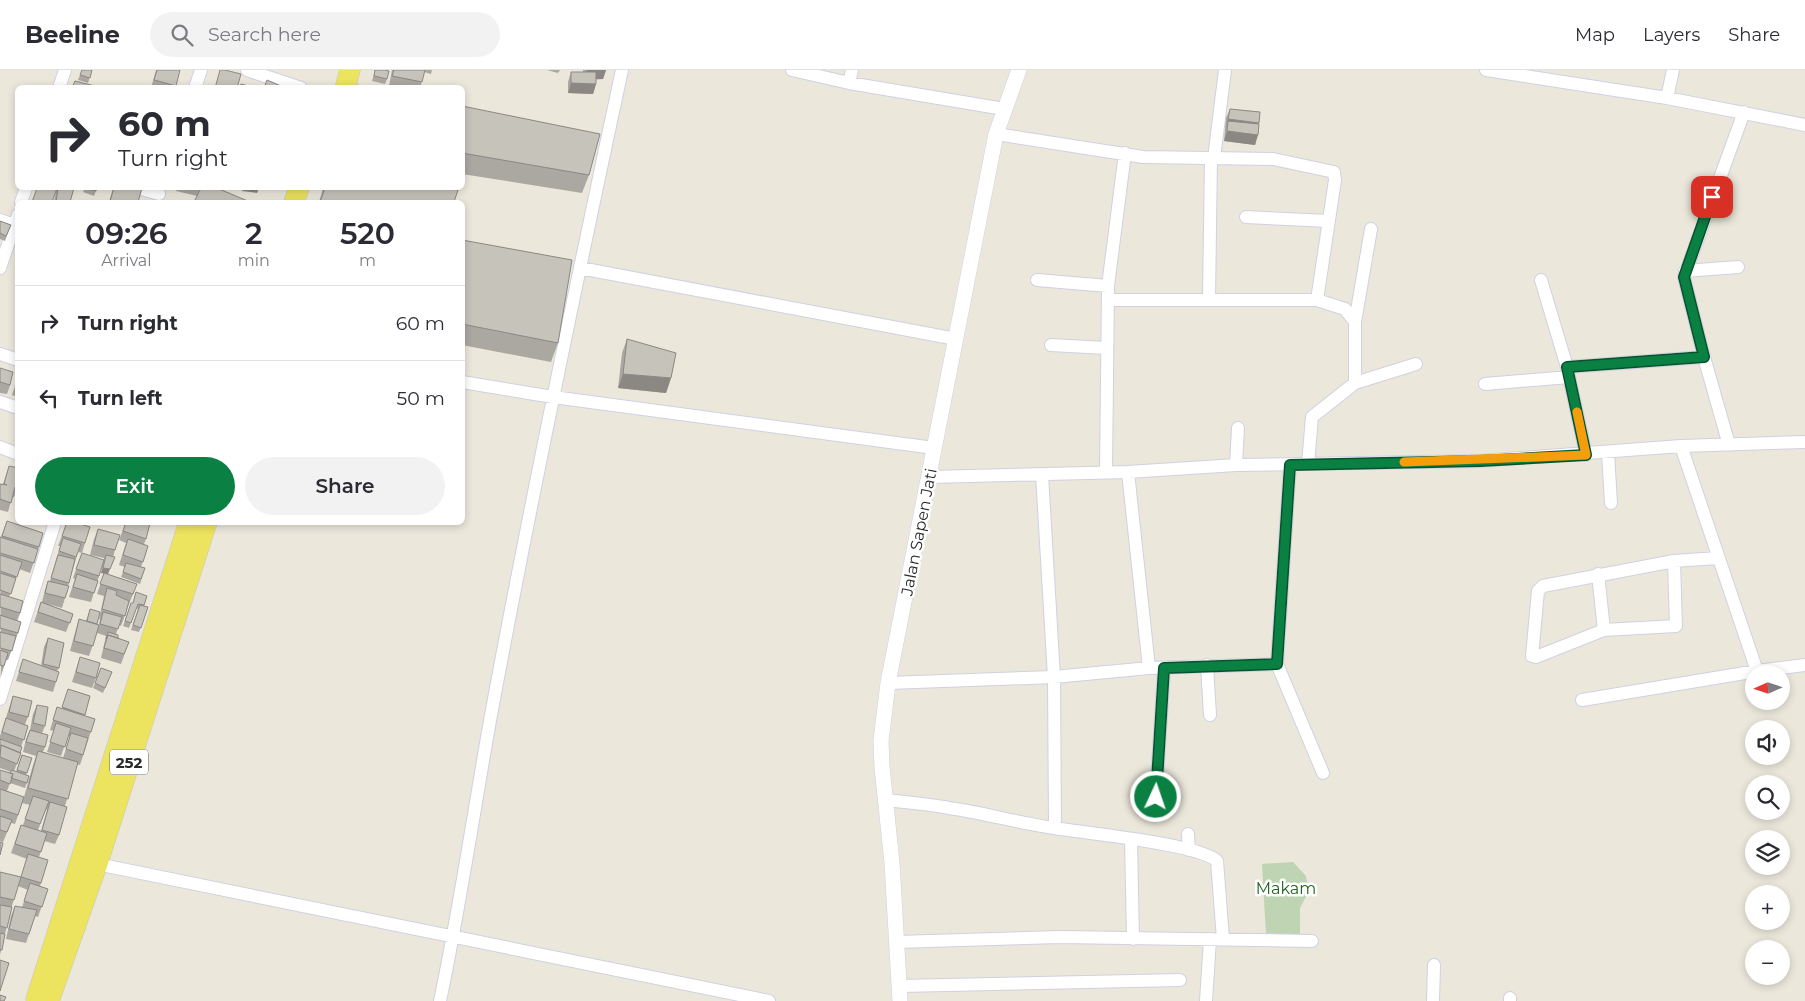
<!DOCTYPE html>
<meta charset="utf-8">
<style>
body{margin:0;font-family:Montserrat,sans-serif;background:#f2f2f3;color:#2b2b33;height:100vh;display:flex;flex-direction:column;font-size:19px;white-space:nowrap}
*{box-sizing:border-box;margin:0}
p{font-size:16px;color:#7c7c81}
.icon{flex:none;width:28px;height:28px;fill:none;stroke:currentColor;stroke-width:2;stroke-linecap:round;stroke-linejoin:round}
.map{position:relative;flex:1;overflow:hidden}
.drawer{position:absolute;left:15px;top:130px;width:450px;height:325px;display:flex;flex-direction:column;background:#fff;border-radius:8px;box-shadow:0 2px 8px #0003}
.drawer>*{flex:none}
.top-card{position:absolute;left:15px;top:15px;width:450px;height:105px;border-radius:8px;box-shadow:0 2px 8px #0003;background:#fff;color:#2b2b33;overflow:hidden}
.needle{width:32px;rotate:267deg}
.buttons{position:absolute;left:1745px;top:595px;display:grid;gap:10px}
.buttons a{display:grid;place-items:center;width:45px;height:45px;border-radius:50%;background:#fff;box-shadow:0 2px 8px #0003;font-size:25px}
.pin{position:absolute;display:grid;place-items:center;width:42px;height:42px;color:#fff;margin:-21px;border-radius:10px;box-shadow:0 2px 8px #0006}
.me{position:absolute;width:55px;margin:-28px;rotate:3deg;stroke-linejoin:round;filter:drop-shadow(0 0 4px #0008)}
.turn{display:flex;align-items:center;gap:18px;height:105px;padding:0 20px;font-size:22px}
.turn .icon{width:65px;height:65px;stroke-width:2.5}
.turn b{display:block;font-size:35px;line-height:42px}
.eta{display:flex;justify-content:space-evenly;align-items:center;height:85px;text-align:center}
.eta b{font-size:30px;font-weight:600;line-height:35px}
.cta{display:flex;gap:10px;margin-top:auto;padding:10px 20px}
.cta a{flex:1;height:58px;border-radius:30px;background:#0b8043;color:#fff;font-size:20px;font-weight:600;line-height:58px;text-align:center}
.cta a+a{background:#f2f2f3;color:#2b2b33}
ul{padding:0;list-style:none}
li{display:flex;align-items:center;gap:15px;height:75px;padding:0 20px;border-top:1px solid #e1e1e2}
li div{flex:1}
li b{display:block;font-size:19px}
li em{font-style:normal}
header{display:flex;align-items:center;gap:30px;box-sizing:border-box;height:70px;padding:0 25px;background:#fff;border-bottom:1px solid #e1e1e2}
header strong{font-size:24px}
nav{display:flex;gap:28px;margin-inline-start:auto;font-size:18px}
.search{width:350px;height:45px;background:#f2f2f3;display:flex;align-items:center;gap:12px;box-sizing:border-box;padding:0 18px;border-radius:28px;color:#7c7c81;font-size:19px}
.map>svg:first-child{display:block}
.cemetery{fill:#bed4b3}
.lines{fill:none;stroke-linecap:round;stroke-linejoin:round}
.minor-casing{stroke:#d0d1e2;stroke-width:14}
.tertiary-casing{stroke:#d0d1e2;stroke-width:16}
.primary-casing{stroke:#c7c7c7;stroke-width:21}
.minor{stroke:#fff;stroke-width:12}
.tertiary{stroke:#fff;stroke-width:15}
.primary{stroke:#ece35f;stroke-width:20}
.wall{fill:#aaa8a1;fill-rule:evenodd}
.shaded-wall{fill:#8b8883}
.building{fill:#c6c3bb;stroke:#8b8883}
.route-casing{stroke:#07532c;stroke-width:12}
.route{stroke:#0b8043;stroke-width:9}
.slow{stroke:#f59e0b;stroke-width:9}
.labels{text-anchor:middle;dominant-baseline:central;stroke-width:5;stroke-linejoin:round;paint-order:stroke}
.shield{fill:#fff;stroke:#696969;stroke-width:1}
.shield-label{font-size:15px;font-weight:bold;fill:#292929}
.street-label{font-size:16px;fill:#292929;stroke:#fff}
.park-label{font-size:16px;fill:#1f631c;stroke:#fff}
</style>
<header>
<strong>Beeline</strong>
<div class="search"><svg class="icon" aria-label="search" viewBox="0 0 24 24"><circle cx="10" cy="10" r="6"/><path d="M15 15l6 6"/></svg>Search here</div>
<nav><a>Map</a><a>Layers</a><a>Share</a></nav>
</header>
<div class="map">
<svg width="1805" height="931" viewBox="0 0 1805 931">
<rect width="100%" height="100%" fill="#ebe7db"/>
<path class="cemetery" d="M1293,792L1306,806L1309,821L1300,838V866L1266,865L1262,794Z"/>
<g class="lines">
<g class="minor-casing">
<path id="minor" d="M247,0L301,18
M792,0L849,13L1004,39
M1486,0L1667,28L1805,55
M849,13L852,0
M59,18L65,0
M195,18L201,0
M1667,28L1673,0
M996,64L1143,87L1273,89L1334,102L1335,110L1317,230
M1214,88L1225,0
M138,118L159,124
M21,132L26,118
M1246,147L1329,151
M0,150L14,155
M0,198L18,145
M580,198L956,269
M1685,201L1738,197
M1037,210L1108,216
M1541,210L1567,297L1586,385
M1209,229L1211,88
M1109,230H1317L1345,239L1355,252V313
M1355,252L1371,159
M1051,275L1106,278
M0,284L18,290
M1567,297L1704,287
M462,312L553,327L934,378
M1485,314L1569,307
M0,332L18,338
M1729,375L1704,287L1684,207L1744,42
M1681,376L1757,601
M0,377L18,384
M1608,383L1611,433
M1308,394L1312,347L1355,313L1416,294
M1236,395L1238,358
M1290,395L1277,594L1323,703
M1106,401L1108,216L1125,83
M1128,402L1149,598
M1042,405L1054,607L1055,758
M930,407L1128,402L1236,395L1480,391L1681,376L1805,372
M1674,491L1676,556L1604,560L1536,587L1532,586L1538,521L1543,516L1674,491L1718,488
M1598,504L1604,560
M1207,595L1210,645
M888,613L1054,607L1149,598L1277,594
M0,629L55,452
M1582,630L1757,601L1805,595
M1156,727L1164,598
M885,730C906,732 928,734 949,738C984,743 1019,753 1054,758C1084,763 1199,774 1217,791L1223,869
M1188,764L1189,780
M1131,769L1133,869
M92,793L769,931
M897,872L1060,867L1312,871
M899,916L1180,910
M1510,928V931
M440,931C460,836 474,740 491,645C531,429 576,214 622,0
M1206,931L1210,869
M1433,931L1434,895"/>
</g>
<g class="tertiary-casing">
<path id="tertiary" d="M900,931L892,793L882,697L881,671L888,613L996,64L1019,0"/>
</g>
<g class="primary-casing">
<path id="primary" d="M345,18L350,0
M294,132L299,118
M36,929L189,452
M49,931L97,795L207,452"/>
</g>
<use href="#minor" class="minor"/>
<use href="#tertiary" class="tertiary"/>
<use href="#primary" class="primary"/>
</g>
<path class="wall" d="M82,0H92L88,13L78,10Z
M156,0H180L175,18H151Z
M375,0L387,9L385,14L372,11Z
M392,0H432L431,4L424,2L420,18H398L389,16Z
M547,0H560L558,3Z
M583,0H606L603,9H596V14L593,24L568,23V12L571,2H583Z
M462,36L589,105L582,123L462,104Z
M1230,39L1259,53L1255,75L1224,71L1226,48Z
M37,118H74L70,132H54L56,121Z
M85,118H97L94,126L83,122Z
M113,118H142L138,132H109Z
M177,118H201L197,126L176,121Z
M323,118H443L454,132H319Z
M0,151L11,155L5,171L0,169Z
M462,170L558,273L551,292L462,275Z
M627,269L671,308L666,323L618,318L622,283Z
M0,298L10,315L7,324L0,323Z
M18,307V327L12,325Z
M9,396L18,418L14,427H12L8,442L0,440V414H3Z
M18,436V447L15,446Z
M7,451L39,477L30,503L19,499L9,527L20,543L17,550L18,563L8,590H6L1,606L0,467H1Z
M67,452L85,473L82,483L78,482L68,516L65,528L62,538L48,534L73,544L66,562L34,552L41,532H42L45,520L48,511H50L60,476H58Z
M126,452L146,469L144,474L148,476L141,497L145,498L140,514L121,507L125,497L119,495L126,473L119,470Z
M98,459L115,480L108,504L101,503L104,488L90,485L94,469Z
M82,483L99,506L91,532L69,527L75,509L73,508Z
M104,503L137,514L129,534L121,556L119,555L116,564L118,568L129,572L121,594L101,588L106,566L97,563L89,586L70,581L76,559L79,549L86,551L90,539L97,554L99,555L100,549H99L104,526L97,524Z
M147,526L144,536L148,537L139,562L131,560L138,539L136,538L129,558L123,556L131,533H133Z
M48,568L59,598L57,601L56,612L53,622L16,611L23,589L41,596L44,577Z
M80,587L96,608L92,618L72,612Z
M101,598L112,602L103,623L93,618Z
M68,619L90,626L84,646L95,649L80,695L77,694L65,736L59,765L55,774L44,771L39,787L48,790L40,816L48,819L38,847L35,846L26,873L6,869L11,846L15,836L22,837L28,820L18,816L11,839L0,885V802L21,807L27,789L11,783L21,755H23L30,735L22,733L24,728L15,754L11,753L3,772L0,771V700L10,703L11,702L0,698V666L13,626L28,647L25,654L28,656L21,677L20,683H21L14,701L16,702L22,685L32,688L26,705L29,706L25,718L10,713L7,721L24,727L33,695L36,686L23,682L26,669L30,660L33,644L37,635L45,656L42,663L45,677L43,682L63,688L70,666H68L61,686L47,682L54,661L50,660L54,647L57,637L62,639ZM46,739L47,740L41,761L38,760Z"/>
<path class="shaded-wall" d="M587,0H606L603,9L583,10Z
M571,13L596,14L593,24L568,23Z
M1228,49L1259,53L1256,63L1228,51L1225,59Z
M1227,61L1258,65L1255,75L1224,71Z
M243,118H259L257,123L242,121Z
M623,304L671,308L666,323L618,318Z
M115,487L108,504L101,503L103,498Z"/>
<path class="building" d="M82,0H92L90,8L80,5Z
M157,0H180L176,16L154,10Z
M220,0H225L241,4L237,18H215Z
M375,0H385L389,1L387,9L374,6Z
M394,0H425L422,12L392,6Z
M571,2H596V14L571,13Z
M267,10L281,16L280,18H264Z
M75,11L99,17L98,18H72Z
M241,14L252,17L240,18Z
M357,15L368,18H356Z
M462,36L600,64L589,105L462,83Z
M1230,39L1260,42L1259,53L1228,49Z
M1228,51L1259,54L1258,65L1227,61Z
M37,118H57L52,132H32Z
M58,118H74L70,132H56Z
M86,118H97L96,121Z
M114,118H142L138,132H114L110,131Z
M201,118H217L250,132H194Z
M325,118H443L458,120L454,132H320Z
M0,151L11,155L6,166L0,163Z
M462,170L572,190L558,273L462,254Z
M627,269L676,283L671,308L623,304Z
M0,298L13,302L10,315L0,312Z
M18,308V316H15Z
M9,396L18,398V418L15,417L11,433L0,429V414L7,415L4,414Z
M7,451L43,463L39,477L2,466Z
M67,452H74L90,457L85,473L62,466Z
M126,452H148L150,453L146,469L123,461Z
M98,459L120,465L115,480L94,475Z
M0,467L38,479L34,493L0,483Z
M63,468L81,474L76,487L59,481Z
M128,469L148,476L143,492L123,485Z
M82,483L104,490L99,506L76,499Z
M0,485L22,492L17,507L0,501Z
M58,485L75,489L69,513L51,508Z
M106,485L115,487L110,499L103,498Z
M126,493L145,498L141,509L123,502Z
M0,503L16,508L11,524L0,520Z
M104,503L137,514L133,524L100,514Z
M77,504L98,511L94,523L73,517Z
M48,511L69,516L65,528L45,523Z
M107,518L117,521L116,525L129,531L125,546L102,539Z
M136,522L147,526L144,535L138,534L131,553L125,551L131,533H133Z
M0,524L23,531L20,543L0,537Z
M41,532L73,544L70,553L38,542Z
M140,535L148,537L141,558L133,555Z
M90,539L100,542L97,554L87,551Z
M103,542L122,547L118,559L100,554Z
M0,545L21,552L18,563L0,558Z
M79,549L99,555L93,576L74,571Z
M0,562L16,566L12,581L0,578Z
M108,562L118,565V568L108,565L106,569Z
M108,565L129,572L124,584L104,578Z
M48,568L64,573L59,598L43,594Z
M0,580L8,583L4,596L0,595Z
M80,587L100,593L96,608L76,602Z
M23,589L59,602L56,612L19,602Z
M101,598L112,602L105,618L95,613Z
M68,619L90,626L85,645L62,637Z
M13,626L32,631L28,647L9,642Z
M37,635L48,637L45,656L33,653Z
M57,637L95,649L91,662L53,650Z
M6,648L28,656L24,670L2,662Z
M56,653L71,658L65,677L50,672Z
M30,660L48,665L45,677L26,672Z
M71,663L88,668L83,685L66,679Z
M0,669L22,677L20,683L1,675L0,676Z
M1,675L21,683L17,694L0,687Z
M38,681L78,692L68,729L28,718Z
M22,685L32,688L27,703L17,700Z
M0,700L13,704L10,714L0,710Z
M12,700L29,706L27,713L11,708L13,704L10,703Z
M0,719L24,727L18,745L0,739Z
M33,726L49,731L40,754L25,749Z
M50,732L67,737L59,765L42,760Z
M0,746L12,750L7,762L0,760Z
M21,755L47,763L41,782L15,774Z
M0,772L3,773L0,785Z
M28,784L48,790L41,813L21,807L14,830L0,827V802L21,807Z
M30,813L48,819L42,837L24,831Z
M0,835L12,837L7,858L0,856Z
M15,836L37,840L29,864L9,859Z
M0,863L5,864L2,880H0Z
M0,890L9,893L0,921Z
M0,925L6,927L4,931H0Z"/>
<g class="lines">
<g class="route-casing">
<path id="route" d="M1156,727L1164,598L1277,594L1290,395L1480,391L1586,385L1567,297L1704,287L1684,207L1712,127"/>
</g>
<use href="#route" class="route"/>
<path class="slow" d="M1404,392L1586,385L1577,342"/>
</g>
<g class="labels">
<rect class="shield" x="110" y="679.5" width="38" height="25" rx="4"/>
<g class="shield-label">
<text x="129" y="692">252</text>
</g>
<g class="street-label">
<text transform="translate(919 462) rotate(-79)">Jalan Sapen Jati</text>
</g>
<g class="park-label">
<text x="1286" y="818">Makam</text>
</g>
</g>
</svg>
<div class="buttons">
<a><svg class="needle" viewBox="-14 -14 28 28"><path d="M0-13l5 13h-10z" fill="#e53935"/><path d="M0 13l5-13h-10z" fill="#7c7c81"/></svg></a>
<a><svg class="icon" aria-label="sound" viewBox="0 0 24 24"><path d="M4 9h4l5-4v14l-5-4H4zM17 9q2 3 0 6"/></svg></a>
<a><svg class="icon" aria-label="search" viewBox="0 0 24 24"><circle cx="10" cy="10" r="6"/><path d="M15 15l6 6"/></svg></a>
<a><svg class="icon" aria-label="layers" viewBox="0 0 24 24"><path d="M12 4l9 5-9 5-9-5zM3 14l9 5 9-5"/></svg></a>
<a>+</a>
<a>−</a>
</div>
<div class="pin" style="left:1712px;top:127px;background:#d93025"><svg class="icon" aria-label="arrive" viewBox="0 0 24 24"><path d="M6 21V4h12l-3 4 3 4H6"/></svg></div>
<svg class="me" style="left:1156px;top:727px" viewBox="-20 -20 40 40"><circle r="17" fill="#0b8043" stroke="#fff" stroke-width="3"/><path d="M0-11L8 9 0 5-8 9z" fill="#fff"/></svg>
<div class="top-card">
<div class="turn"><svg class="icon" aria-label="right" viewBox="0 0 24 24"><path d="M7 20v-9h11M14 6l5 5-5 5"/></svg><div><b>60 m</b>Turn right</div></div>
</div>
<section class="drawer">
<div class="eta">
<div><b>09:26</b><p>Arrival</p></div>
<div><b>2</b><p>min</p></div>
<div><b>520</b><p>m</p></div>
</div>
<ul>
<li><svg class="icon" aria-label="right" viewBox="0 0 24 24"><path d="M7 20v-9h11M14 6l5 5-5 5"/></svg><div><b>Turn right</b></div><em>60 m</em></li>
<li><svg class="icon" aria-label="left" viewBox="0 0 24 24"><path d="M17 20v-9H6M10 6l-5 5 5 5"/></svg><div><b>Turn left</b></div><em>50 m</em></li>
</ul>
<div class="cta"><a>Exit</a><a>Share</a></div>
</section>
</div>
